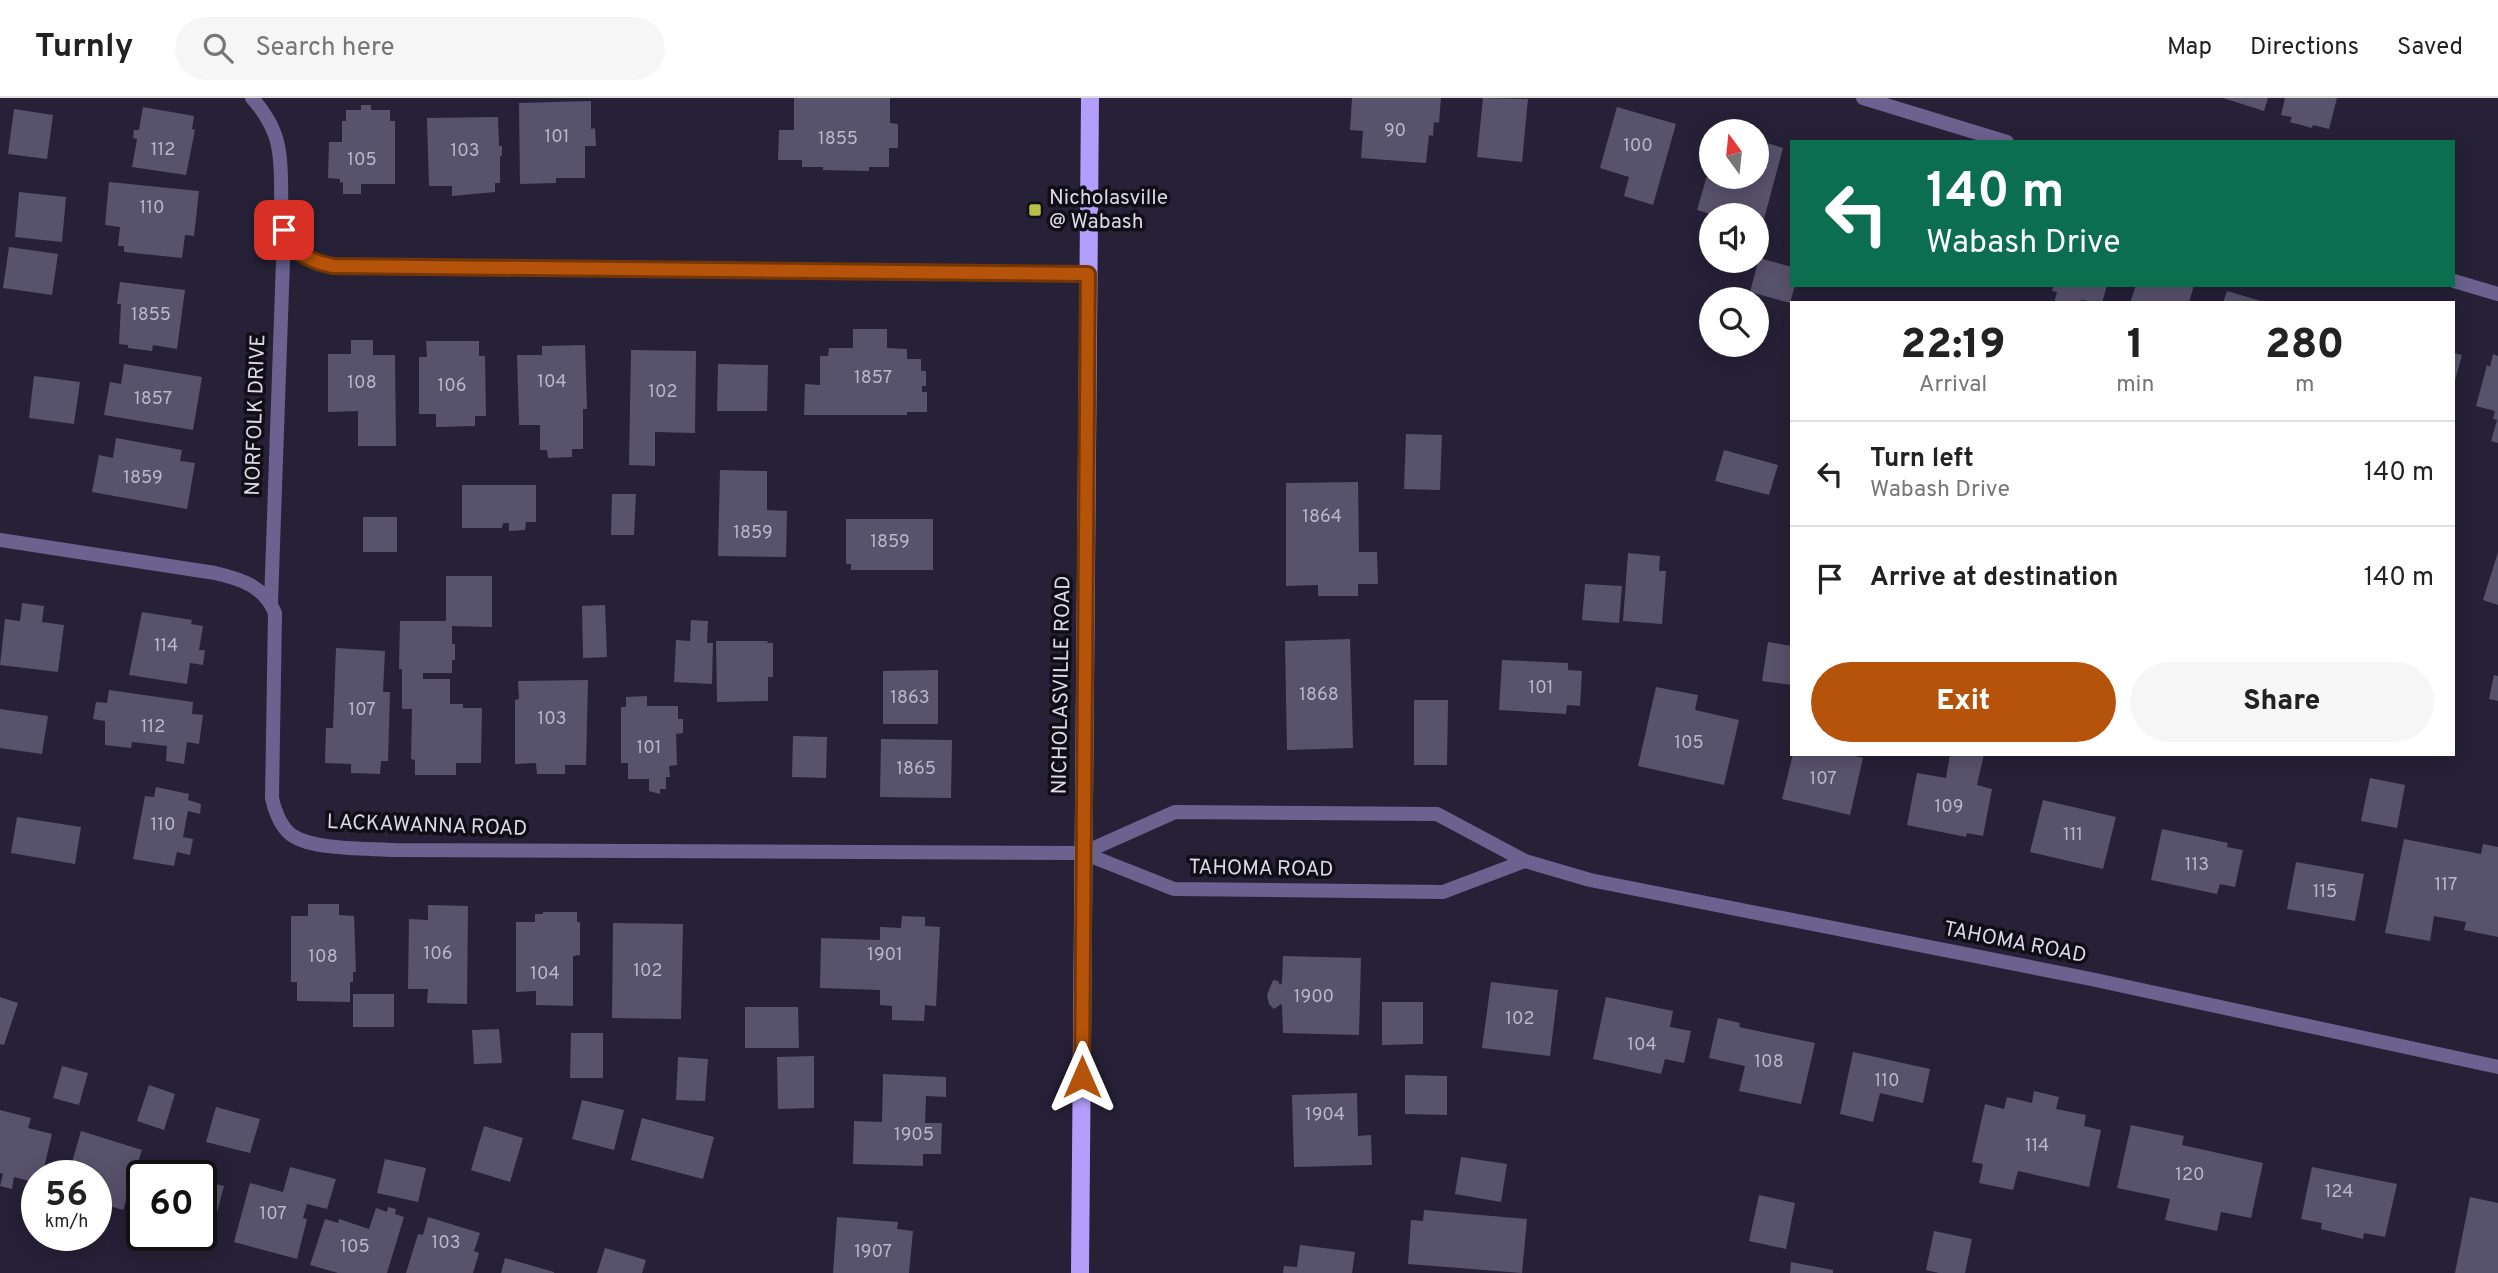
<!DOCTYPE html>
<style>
body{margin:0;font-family:Overpass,sans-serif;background:#f6f6f6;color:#222;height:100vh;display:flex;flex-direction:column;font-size:26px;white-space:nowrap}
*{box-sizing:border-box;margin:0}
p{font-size:23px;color:#767676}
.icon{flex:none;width:38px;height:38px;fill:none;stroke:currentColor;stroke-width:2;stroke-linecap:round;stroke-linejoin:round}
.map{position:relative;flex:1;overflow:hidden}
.details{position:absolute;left:1790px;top:203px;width:665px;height:455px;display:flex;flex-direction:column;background:#fff;border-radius:0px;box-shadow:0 4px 18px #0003}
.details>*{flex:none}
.guide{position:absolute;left:1790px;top:42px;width:665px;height:147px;border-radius:0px;box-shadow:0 4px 18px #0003;background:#0b6e4f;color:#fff;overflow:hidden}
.needle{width:46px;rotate:345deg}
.controls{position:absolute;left:1699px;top:21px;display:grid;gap:14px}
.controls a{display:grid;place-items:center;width:70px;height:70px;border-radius:50%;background:#fff;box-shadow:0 4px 18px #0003;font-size:35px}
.speed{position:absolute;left:21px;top:1062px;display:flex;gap:14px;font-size:35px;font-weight:700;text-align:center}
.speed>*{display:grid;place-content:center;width:91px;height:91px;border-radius:50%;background:#fff;box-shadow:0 4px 18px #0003;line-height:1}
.speed small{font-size:18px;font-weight:400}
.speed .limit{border:4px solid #111;border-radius:10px;background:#fff;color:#111}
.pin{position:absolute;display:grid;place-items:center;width:60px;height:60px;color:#fff;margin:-30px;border-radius:14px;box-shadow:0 4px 10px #0006}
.me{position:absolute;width:77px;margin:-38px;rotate:0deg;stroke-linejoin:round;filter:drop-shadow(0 0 5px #0008)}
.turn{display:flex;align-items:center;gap:24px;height:147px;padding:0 21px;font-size:32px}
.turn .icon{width:91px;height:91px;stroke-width:2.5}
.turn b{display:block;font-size:49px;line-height:60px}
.eta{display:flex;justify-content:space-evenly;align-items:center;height:119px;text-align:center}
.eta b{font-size:42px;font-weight:800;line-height:49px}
.action{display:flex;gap:14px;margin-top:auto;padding:14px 21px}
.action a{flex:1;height:80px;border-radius:42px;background:#b45309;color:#fff;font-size:28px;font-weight:800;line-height:80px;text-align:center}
.action a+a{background:#f6f6f6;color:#222}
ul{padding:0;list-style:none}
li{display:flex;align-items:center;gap:21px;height:105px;padding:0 21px;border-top:2px solid #e0e0e0}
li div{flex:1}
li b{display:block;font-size:26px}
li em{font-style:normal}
header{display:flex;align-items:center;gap:42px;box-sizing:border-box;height:98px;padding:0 35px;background:#fff;border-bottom:2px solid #e0e0e0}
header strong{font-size:33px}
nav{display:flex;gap:38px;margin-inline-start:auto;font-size:24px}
.search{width:490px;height:63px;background:#f6f6f6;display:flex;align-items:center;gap:18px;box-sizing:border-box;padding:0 24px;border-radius:38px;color:#767676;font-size:26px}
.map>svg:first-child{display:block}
.building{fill:#58536c}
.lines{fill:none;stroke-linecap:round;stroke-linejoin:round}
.minor{stroke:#6c6290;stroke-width:14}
.primary{stroke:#b49efc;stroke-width:18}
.route-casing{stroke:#753606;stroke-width:18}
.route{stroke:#b45309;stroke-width:12}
.poi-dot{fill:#b7c147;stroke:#0f0d16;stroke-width:2.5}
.labels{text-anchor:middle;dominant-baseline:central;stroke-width:7;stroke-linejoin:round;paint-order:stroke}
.number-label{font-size:18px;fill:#bab7c8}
.poi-label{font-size:21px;fill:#dbd8e7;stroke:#0f0d16;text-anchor:start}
.street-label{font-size:21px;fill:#dbd8e7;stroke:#0f0d16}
</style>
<header>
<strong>Turnly</strong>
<div class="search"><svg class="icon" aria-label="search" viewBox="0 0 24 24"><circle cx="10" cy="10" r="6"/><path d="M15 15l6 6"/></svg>Search here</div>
<nav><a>Map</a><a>Directions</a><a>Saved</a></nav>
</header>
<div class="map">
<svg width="2498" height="1175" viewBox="0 0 2498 1175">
<rect width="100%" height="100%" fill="#262137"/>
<path class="building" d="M794,0H890V25L898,26V50H889V69H869V73L823,72V69H802V62H778L779,32H794Z
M1352,0H1441L1439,25L1434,24L1433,38L1429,37L1426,65L1361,60L1363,33L1350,32Z
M1483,0L1528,1L1522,64L1477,59Z
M2223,0H2268L2264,13Z
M2285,0H2337L2329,31L2313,27L2312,30L2290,24L2292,19L2281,17Z
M591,3V31L595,30L596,48H585V80H556V85L520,86L519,5Z
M361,7H371V12H390V23H395V86H361V96H343V84L340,85V81L328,80L329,44H342V23H346V12H361Z
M143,9L194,18L192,31L195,32L186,77L132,69L137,41L133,40L134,32H139Z
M1617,9L1676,26L1653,107L1624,98L1629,79L1600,70Z
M14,11L53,17L47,61L8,56Z
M498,19L499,48H502V58H500V85H495V94L452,98V88H429L427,20Z
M1757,42L1783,50L1764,121L1757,117H1714L1697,112L1711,64L1712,79H1757Z
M109,84L199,93L194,138L185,137L182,160L124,154V148H118L120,129L105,127Z
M19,94L66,99L62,144L15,139Z
M9,149L58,156L52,197L3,190Z
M1759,160L1792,169V187H1795L1790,205L1750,194Z
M120,184L185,192L177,251L153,247L152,253L128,250V247L119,246L121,206H117Z
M2054,187H2107L2102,205L2081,202L2080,205H2054L2057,194L2052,193Z
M2136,187H2194L2189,205H2130Z
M2227,193L2264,204V205H2223Z
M853,231H887V250L907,251V261H921V273H926V288H922V294H927V314H907V317H804L805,286L820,287V258H828L829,250H853Z
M351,242H373V257H395L396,348H358V313L328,314V256H351Z
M426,243H479V258H485L486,318H475V328L436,329V316H419V259H427Z
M585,247L587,311H583V351H572V359L548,360L547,352H540V327H519L517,257H542V248Z
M631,252L696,253L695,335L655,334V368L629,367Z
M2454,255L2462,257L2454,286Z
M2493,256L2498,258V345L2491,343L2497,322L2493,321L2495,313L2476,308L2487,267L2490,269Z
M124,266L202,279L193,332L104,317L110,284L121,286Z
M718,266L768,267L767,313H717Z
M34,278L80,284L74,326L29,320Z
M1406,336L1442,337L1440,392L1404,391Z
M116,340L182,352L180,363L195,365L187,411L92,394L99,357L113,360Z
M1724,352L1778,367L1769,397L1715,383Z
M720,372L767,373V412L787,413L786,459L718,458Z
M1358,384L1359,454H1377L1378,486H1358V498H1318V487L1286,488V385Z
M462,387H536V424H526L525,432L509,433V425H503L502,430H462Z
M612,396H636L634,437H611Z
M363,419H397V454H363Z
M846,421H933V472H851V466H846Z
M2498,454V507L2483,502Z
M1628,455L1660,458L1659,473H1666L1662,526L1623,523Z
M446,478H492V529L452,528V546H455V562H452V575H423V581H450V606H463V610H482L481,665H456V677H415V662L411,661L412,611H402V571H399L400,523H446Z
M1585,486L1622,488L1619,525L1582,522Z
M22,505L44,508L42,524L64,527L58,574L0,567L5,521L20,523Z
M605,507L607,559L583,560L582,508Z
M142,514L192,522L191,526L203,528L199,552H205L203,567L190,565L187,586L129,577Z
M691,522L708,523L707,545H713L712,586L674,584L676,542L690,543Z
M1350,541L1353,650L1287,652L1285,543Z
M716,543H768L767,545H773V579H768V603L717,604Z
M1768,544L1792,548V587L1762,583Z
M336,550L385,553L383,594H390L388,663H381L380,676L351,675V666L325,665L326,630H333Z
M1502,562L1568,565V572L1582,573L1580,608L1567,607L1566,616L1499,612Z
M938,572V626H883V573Z
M2494,577L2498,578V603L2489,601Z
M588,582L586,667H565V676H537L536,665L515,666V602L519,601L518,583Z
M1656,589L1698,597L1695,612L1739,622L1724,687L1638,668Z
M109,592L193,604L192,616L203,617L199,646L187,644L184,666L166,663L167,648L132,644L131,650L105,647V623L93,621L96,604L107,605Z
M647,598V608H678V621H683V635L676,636L677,667L669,668L670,679H666V691H660V696L649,693V681H628V665H621V609H626V599Z
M1414,602H1448L1447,667H1414Z
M0,611L48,618L42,656L0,650Z
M793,638L827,639L826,680L792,679Z
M881,641L952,642L951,700L880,699Z
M1793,656H1848L1863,660L1850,717L1782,701Z
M1950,656H1984L1977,687L1992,691L1983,738L1967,735L1966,739L1907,727L1917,675L1946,680Z
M2370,680L2405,687L2397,730L2361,723Z
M156,689L189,696L188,702L201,706L200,716L188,713L183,739L193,741L190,757L177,754L174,768L133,761L145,698L154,699Z
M2043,702L2116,719L2103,771L2030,754Z
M17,719L81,729L75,766L11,755Z
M2162,731L2228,745L2227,749L2243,752L2235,789L2220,786L2217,796L2151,782Z
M2404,741L2481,756L2483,746L2498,749V839L2464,832L2466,824L2434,818L2430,843L2385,835Z
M2296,764L2364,776L2355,823L2287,811Z
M308,806H339V817L354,818L356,874H353V884H350V904L297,903V884H291V818H308Z
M428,807L468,808L467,906L427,905L428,891H408L409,821L428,822Z
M543,814H577V824H580V857L573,858V908L536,907V893L516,894V824H535V816H543Z
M902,818L925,819V828L940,829L936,908L925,907L924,923L892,922V908L880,907V892L820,890L821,840L880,842V829L901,830Z
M613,825L683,826L681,921L612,920Z
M1283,858L1361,860L1359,937L1283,935L1282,908L1281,906L1274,911L1269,906L1267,897L1273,882L1278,883L1280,887L1282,885Z
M1491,884L1558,892L1550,958L1482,950Z
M353,896H394V929H353Z
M0,899L18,905L4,947L0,946Z
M1606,899L1673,913L1670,929L1691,933L1684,965L1665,961L1661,976L1593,961Z
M1382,904H1423V946L1382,947Z
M745,909H798L799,950H745Z
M1718,920L1740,925L1739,929L1815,945L1801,1006L1739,993L1745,968L1709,960Z
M499,931L502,965L474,966L472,932Z
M571,935H603V980H570Z
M1853,954L1930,971L1923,1005L1880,995L1873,1024L1840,1016Z
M814,958V1010L778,1011L777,959Z
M678,959L708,961L705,1003L676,1002Z
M62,968L88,975L79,1007L53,1000Z
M883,976L946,979V999L926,998L925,1025H942L941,1056H923V1068L853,1066L854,1023L882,1024Z
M1405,977L1447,978V1017L1405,1016Z
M149,987L175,996L164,1032L137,1023Z
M2034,993L2059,999L2056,1011L2086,1017L2084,1028L2101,1032L2089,1089L2018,1073L2013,1092L1979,1085L1983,1066L1972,1064L1985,1006L2004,1011L2007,999L2032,1005Z
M1357,995L1358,1038L1371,1037L1372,1067L1294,1069L1292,997Z
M582,1002L624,1012L614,1052L572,1041Z
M216,1009L260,1021L250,1055L206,1044Z
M0,1012L31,1020L28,1030L52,1036L42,1078H37V1085L14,1079L12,1091L0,1088L3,1076L0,1075Z
M642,1020L714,1039L703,1081L631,1062Z
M2131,1027L2184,1038L2182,1047L2263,1065L2251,1120L2221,1114L2217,1133L2165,1122L2170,1101L2117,1090Z
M484,1028L523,1040L510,1084L471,1072Z
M81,1033L142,1052L123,1112L103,1106L99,1118L96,1117V1078H68Z
M1461,1059L1507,1066L1501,1104L1455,1096Z
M385,1061L426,1070L418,1104L377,1095Z
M290,1069L336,1081L327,1111L307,1106L303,1120L307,1121L297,1161L234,1144L250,1085L283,1094Z
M2312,1069L2397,1086L2385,1139L2364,1135L2363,1141L2321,1131L2322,1125L2301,1121Z
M201,1082L224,1088L211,1137L201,1135Z
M1759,1097L1795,1105L1786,1151L1749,1143Z
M2470,1099L2498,1105V1175H2455Z
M388,1109L396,1111L395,1116L404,1119L387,1175H338L310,1167L325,1121L338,1125L339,1121L369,1131L376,1110L387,1114Z
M1424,1112L1527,1121L1522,1175L1408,1166L1411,1122L1423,1123Z
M428,1119L480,1135L474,1153L479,1155L473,1175H406L418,1136L423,1137Z
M837,1119L898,1124L897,1131L913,1133L909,1175H833Z
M1934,1133L1972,1141L1965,1175H1939L1926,1172Z
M1300,1147L1355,1154L1352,1175H1283L1284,1168L1297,1169Z
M605,1150L646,1162L642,1175H597Z
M505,1160L554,1174V1175H501Z
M1791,1164L1833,1172V1175H1790Z"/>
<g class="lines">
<path class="minor" d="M252,0C264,13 275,31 278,48C289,99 261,155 333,168L1088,176
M1863,0L2007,44
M2454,183L2498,196
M0,442L215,475C241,481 264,488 275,515L272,700C274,711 280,726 288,734C307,753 369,750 395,752L1083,755L1174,791L1443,794L1525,763
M271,504L284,134
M1083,755L1175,714L1437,716L1525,763L1590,782L2091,881L2498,969"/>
<path class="primary" d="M1080,1175L1090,0"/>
</g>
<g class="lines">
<g class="route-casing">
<path id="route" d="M284,132C291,155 312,164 333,168L1088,176L1082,979"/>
</g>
<use href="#route" class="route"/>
</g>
<rect class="poi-dot" x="1028" y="105" width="14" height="14" rx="3.5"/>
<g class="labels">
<g class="number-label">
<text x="1395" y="33">90</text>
<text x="557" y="39">101</text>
<text x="838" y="41">1855</text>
<text x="1638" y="48">100</text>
<text x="163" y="52">112</text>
<text x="465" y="53">103</text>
<text x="362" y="62">105</text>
<text x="152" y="110">110</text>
<text x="151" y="217">1855</text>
<text x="873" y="280">1857</text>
<text x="552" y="284">104</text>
<text x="362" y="285">108</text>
<text x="452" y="288">106</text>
<text x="663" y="294">102</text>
<text x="153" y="301">1857</text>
<text x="143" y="380">1859</text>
<text x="1322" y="419">1864</text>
<text x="753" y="435">1859</text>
<text x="890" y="444">1859</text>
<text x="166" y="548">114</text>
<text x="1541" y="590">101</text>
<text x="1319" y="597">1868</text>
<text x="910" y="600">1863</text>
<text x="362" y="612">107</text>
<text x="552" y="621">103</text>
<text x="153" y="629">112</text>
<text x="1689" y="645">105</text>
<text x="649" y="650">101</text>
<text x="916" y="671">1865</text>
<text x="1823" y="681">107</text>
<text x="1949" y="709">109</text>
<text x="163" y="727">110</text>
<text x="2073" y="737">111</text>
<text x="2197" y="767">113</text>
<text x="2446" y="787">117</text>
<text x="2325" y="794">115</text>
<text x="438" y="856">106</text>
<text x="885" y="857">1901</text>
<text x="323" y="859">108</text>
<text x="648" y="873">102</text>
<text x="545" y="876">104</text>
<text x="1314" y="899">1900</text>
<text x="1520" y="921">102</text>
<text x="1642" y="947">104</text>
<text x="1769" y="964">108</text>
<text x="1887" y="983">110</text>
<text x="1325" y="1017">1904</text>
<text x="914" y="1037">1905</text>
<text x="2037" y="1048">114</text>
<text x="2190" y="1077">120</text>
<text x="2339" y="1094">124</text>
<text x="273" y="1116">107</text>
<text x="446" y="1145">103</text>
<text x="355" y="1149">105</text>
<text x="873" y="1154">1907</text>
</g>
<g class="poi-label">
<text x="1049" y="100">Nicholasville<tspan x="1049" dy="24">@ Wabash</tspan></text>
</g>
<g class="street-label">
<text transform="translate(256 317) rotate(-88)">NORFOLK DRIVE</text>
<text transform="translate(1062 587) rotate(-89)">NICHOLASVILLE ROAD</text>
<text transform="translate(427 728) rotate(2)">LACKAWANNA ROAD</text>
<text transform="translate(1261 771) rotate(1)">TAHOMA ROAD</text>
<text transform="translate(2015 845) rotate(11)">TAHOMA ROAD</text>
</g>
</g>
</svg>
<div class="controls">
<a><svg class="needle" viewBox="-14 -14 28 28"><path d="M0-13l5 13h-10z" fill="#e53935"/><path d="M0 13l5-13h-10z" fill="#767676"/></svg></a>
<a><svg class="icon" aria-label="sound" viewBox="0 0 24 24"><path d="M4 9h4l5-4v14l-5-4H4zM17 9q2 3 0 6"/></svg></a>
<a><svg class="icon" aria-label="search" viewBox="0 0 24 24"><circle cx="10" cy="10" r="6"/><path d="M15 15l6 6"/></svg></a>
</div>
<div class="speed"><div>56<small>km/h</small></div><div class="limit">60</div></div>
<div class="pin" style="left:284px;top:132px;background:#d93025"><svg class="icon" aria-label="arrive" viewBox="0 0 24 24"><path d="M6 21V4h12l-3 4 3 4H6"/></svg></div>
<svg class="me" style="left:1082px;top:979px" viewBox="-20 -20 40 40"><path d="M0-17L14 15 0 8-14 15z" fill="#b45309" stroke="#fff" stroke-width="4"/></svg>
<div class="guide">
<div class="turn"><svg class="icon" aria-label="left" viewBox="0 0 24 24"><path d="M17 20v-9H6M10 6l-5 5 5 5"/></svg><div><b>140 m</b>Wabash Drive</div></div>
</div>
<section class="details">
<div class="eta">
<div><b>22:19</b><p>Arrival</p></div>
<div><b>1</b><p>min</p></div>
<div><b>280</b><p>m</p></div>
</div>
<ul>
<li><svg class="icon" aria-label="left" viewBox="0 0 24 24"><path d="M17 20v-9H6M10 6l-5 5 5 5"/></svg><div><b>Turn left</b><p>Wabash Drive</p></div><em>140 m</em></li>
<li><svg class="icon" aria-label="arrive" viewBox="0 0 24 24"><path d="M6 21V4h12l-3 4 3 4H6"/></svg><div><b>Arrive at destination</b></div><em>140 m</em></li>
</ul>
<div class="action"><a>Exit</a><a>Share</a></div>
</section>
</div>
